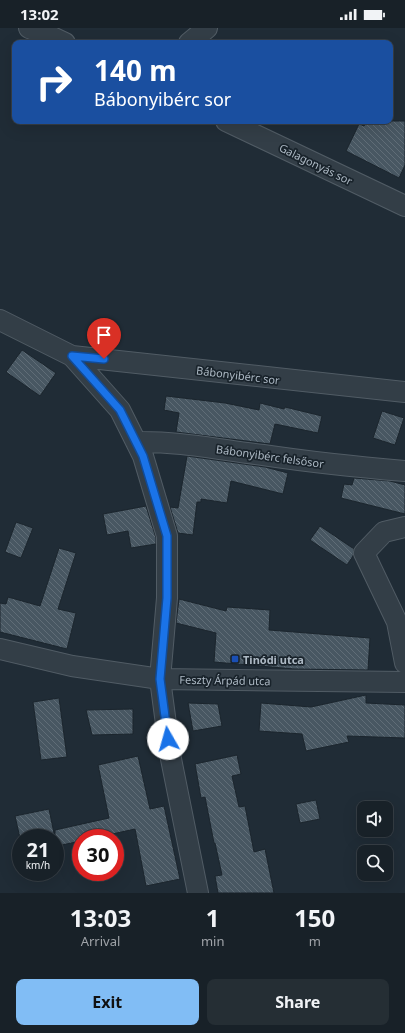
<!DOCTYPE html>
<meta charset="utf-8">
<style>
body{margin:0;font-family:"Noto Sans",sans-serif;background:#252e34;color:#f1f3f6;height:100vh;display:flex;flex-direction:column;font-size:15px;white-space:nowrap}
*{box-sizing:border-box;margin:0}
p{font-size:13px;color:#9fa3a8}
.icon{flex:none;width:22px;height:22px;fill:none;stroke:currentColor;stroke-width:2;stroke-linecap:round;stroke-linejoin:round}
.map{position:relative;height:865px;overflow:hidden}
.side{display:flex;flex-direction:column;background:#182128;flex:1}
.side>*{flex:none}
.guide{position:absolute;left:12px;top:12px;width:381px;height:84px;border-radius:8px;box-shadow:0 4px 16px #0002,0 0 0 1px #363e45;background:#1a4fa0;color:#fff;overflow:hidden}
.controls{position:absolute;left:357px;top:773px;display:grid;gap:8px}
.controls a{display:grid;place-items:center;width:36px;height:36px;border-radius:8px;background:#182128;box-shadow:0 4px 16px #0002,0 0 0 1px #363e45;font-size:20px}
.speed{position:absolute;left:12px;top:801px;display:flex;gap:8px;font-size:20px;font-weight:700;text-align:center}
.speed>*{display:grid;place-content:center;width:52px;height:52px;border-radius:50%;background:#182128;box-shadow:0 4px 16px #0002,0 0 0 1px #363e45;line-height:1}
.speed small{font-size:10px;font-weight:400}
.speed .limit{border:6px solid #d22;background:#fff;color:#111}
.pin{position:absolute;display:grid;place-items:center;width:34px;height:34px;color:#fff;margin:-41px -17px;border-radius:50% 50% 50% 0;rotate:-45deg;box-shadow:0 0 4px #0007}
.pin .icon{rotate:45deg}
.me{position:absolute;width:44px;margin:-22px;rotate:353deg;stroke-linejoin:round;filter:drop-shadow(0 0 3px #0008)}
.turn{display:flex;align-items:center;gap:14px;height:84px;padding:0 16px;font-size:18px}
.turn .icon{width:52px;height:52px;stroke-width:2.5}
.turn b{display:block;font-size:28px;line-height:34px}
.eta{display:flex;justify-content:space-evenly;align-items:center;height:68px;text-align:center}
.eta b{font-size:24px;font-weight:700;line-height:28px}
.action{display:flex;gap:8px;margin-top:auto;padding:8px 16px}
.action a{flex:1;height:46px;border-radius:8px;background:#81bdf5;color:#111;font-size:16px;font-weight:700;line-height:46px;text-align:center}
.action a+a{background:#252e34;color:#f1f3f6}
.status{display:flex;justify-content:space-between;align-items:center;height:28px;padding:0 20px;background:#182128;direction:ltr}
.status svg{height:11px;fill:currentColor}
.map>svg:first-child{display:block}
.building{fill:url(#building-back-hatch);stroke:#1b252d}
.lines{fill:none;stroke-linecap:round;stroke-linejoin:round}
.minor-casing{stroke:#515c65;stroke-width:22}
.minor{stroke:#333e47;stroke-width:20}
.route-casing{stroke:#114b97;stroke-width:10}
.route{stroke:#1a73e8;stroke-width:7}
.transit-dot{fill:#1a4fb4;stroke:#19232b;stroke-width:1.5}
.labels{text-anchor:middle;dominant-baseline:central;stroke-width:3.5;stroke-linejoin:round;paint-order:stroke}
.street-label{font-size:11px;fill:#adb9c4;stroke:#19232b}
.poi-label{font-size:11px;font-weight:bold;fill:#adb9c4;stroke:#19232b;text-anchor:start}
</style>
<div class="status"><b>13:02</b><svg viewBox="0 0 49 12"><path d="M0 12V9h3v3zM5 12V6h3v6zM10 12V3h3v9zM15 12V0h3v12zM26 1h20v11H26zM47 4h2v5h-2z"/></svg></div>
<div class="map">
<svg width="405" height="865" viewBox="0 0 405 865">
<defs>
<pattern id="building-back-hatch" width="6" height="6" patternUnits="userSpaceOnUse"><rect width="6" height="6" fill="#485762"/><path d="M-1 5l2 2M0 0l6 6M5-1l2 2" fill="none" stroke="#606d77"/></pattern>
</defs>
<rect width="100%" height="100%" fill="#202c36"/>
<path class="building" d="M367,93H405V137L399,150L346,123L359,96L364,98Z
M22,322L56,345L40,368L6,344Z
M166,368L225,375L259,382L260,375L284,381L285,379L322,388L318,405L275,396L270,416L176,404L179,385L164,382Z
M382,383L404,390L395,417L373,410Z
M187,428L265,439L288,445L283,466L231,453L227,475L201,471V474H197L193,507L178,505L170,479L178,480Z
M354,450L390,453L405,457V486L341,470L344,456L352,457Z
M146,478L156,510V516L131,520L128,503L107,507L103,486Z
M16,494L33,500L21,530L5,524Z
M320,498L354,521L353,528L347,537L310,512Z
M59,520L76,525L58,581L76,585L67,621L0,604V575L6,576L8,569L40,578Z
M179,571L226,583L227,579L270,582L269,602L370,610L368,642L294,641L214,634L216,605L176,595Z
M366,667V675L405,677V710L347,708L349,714L306,723L302,706L259,703L261,675L311,679Z
M59,670L67,729L41,732L33,674Z
M188,675L218,676L222,698L193,703Z
M133,681V706L92,707L86,682Z
M237,727L241,746L232,748L239,779L245,778L254,824L265,821L274,865H218L215,848L222,847L215,815H214L205,769L201,770L195,736Z
M138,728L150,781L164,778L180,851L146,858L135,801L94,810H81V813L57,818L55,809V802L109,790L98,737Z
M316,772L320,791L300,795L296,776Z
M49,781L55,810H20L15,788Z"/>
<g class="lines">
<g class="minor-casing">
<path id="minor" d="M29,0L48,7L65,15
M189,15L207,0
M226,93L405,178
M0,292L72,328L405,364
M72,328L120,382L143,428L167,508V570L160,651L170,726L198,865
M136,414C178,413 221,422 263,427C310,434 357,439 405,443
M405,499L384,504L364,525L397,594L405,635
M0,621L72,638L160,651L405,654"/>
</g>
<use href="#minor" class="minor"/>
</g>
<g class="lines">
<g class="route-casing">
<path id="route" d="M104,331L72,328L120,382L143,428L167,508V570L160,651L168,711"/>
</g>
<use href="#route" class="route"/>
</g>
<rect class="transit-dot" x="231" y="627" width="8" height="8" rx="2"/>
<g class="labels">
<g class="street-label">
<text transform="translate(316 136) rotate(26)">Galagonyás sor</text>
<text transform="translate(238 347) rotate(7)">Bábonyibérc sor</text>
<text transform="translate(270 428) rotate(8)">Bábonyibérc felsősor</text>
<text transform="translate(225 652) rotate(1)">Feszty Árpád utca</text>
</g>
<g class="poi-label">
<text x="243" y="631">Tinódi utca</text>
</g>
</g>
</svg>
<div class="controls">
<a><svg class="icon" aria-label="sound" viewBox="0 0 24 24"><path d="M4 9h4l5-4v14l-5-4H4zM17 9q2 3 0 6"/></svg></a>
<a><svg class="icon" aria-label="search" viewBox="0 0 24 24"><circle cx="10" cy="10" r="6"/><path d="M15 15l6 6"/></svg></a>
</div>
<div class="speed"><div>21<small>km/h</small></div><div class="limit">30</div></div>
<div class="pin" style="left:104px;top:331px;background:#d93025"><svg class="icon" aria-label="arrive" viewBox="0 0 24 24"><path d="M6 21V4h12l-3 4 3 4H6"/></svg></div>
<svg class="me" style="left:168px;top:711px" viewBox="-20 -20 40 40"><circle r="19" fill="#fff"/><path d="M0-13L10 11 0 6-10 11z" fill="#1a73e8"/></svg>
<div class="guide">
<div class="turn"><svg class="icon" aria-label="right" viewBox="0 0 24 24"><path d="M7 20v-9h11M14 6l5 5-5 5"/></svg><div><b>140 m</b>Bábonyibérc sor</div></div>
</div>
</div>
<section class="side">
<div class="eta">
<div><b>13:03</b><p>Arrival</p></div>
<div><b>1</b><p>min</p></div>
<div><b>150</b><p>m</p></div>
</div>
<div class="action"><a>Exit</a><a>Share</a></div>
</section>
